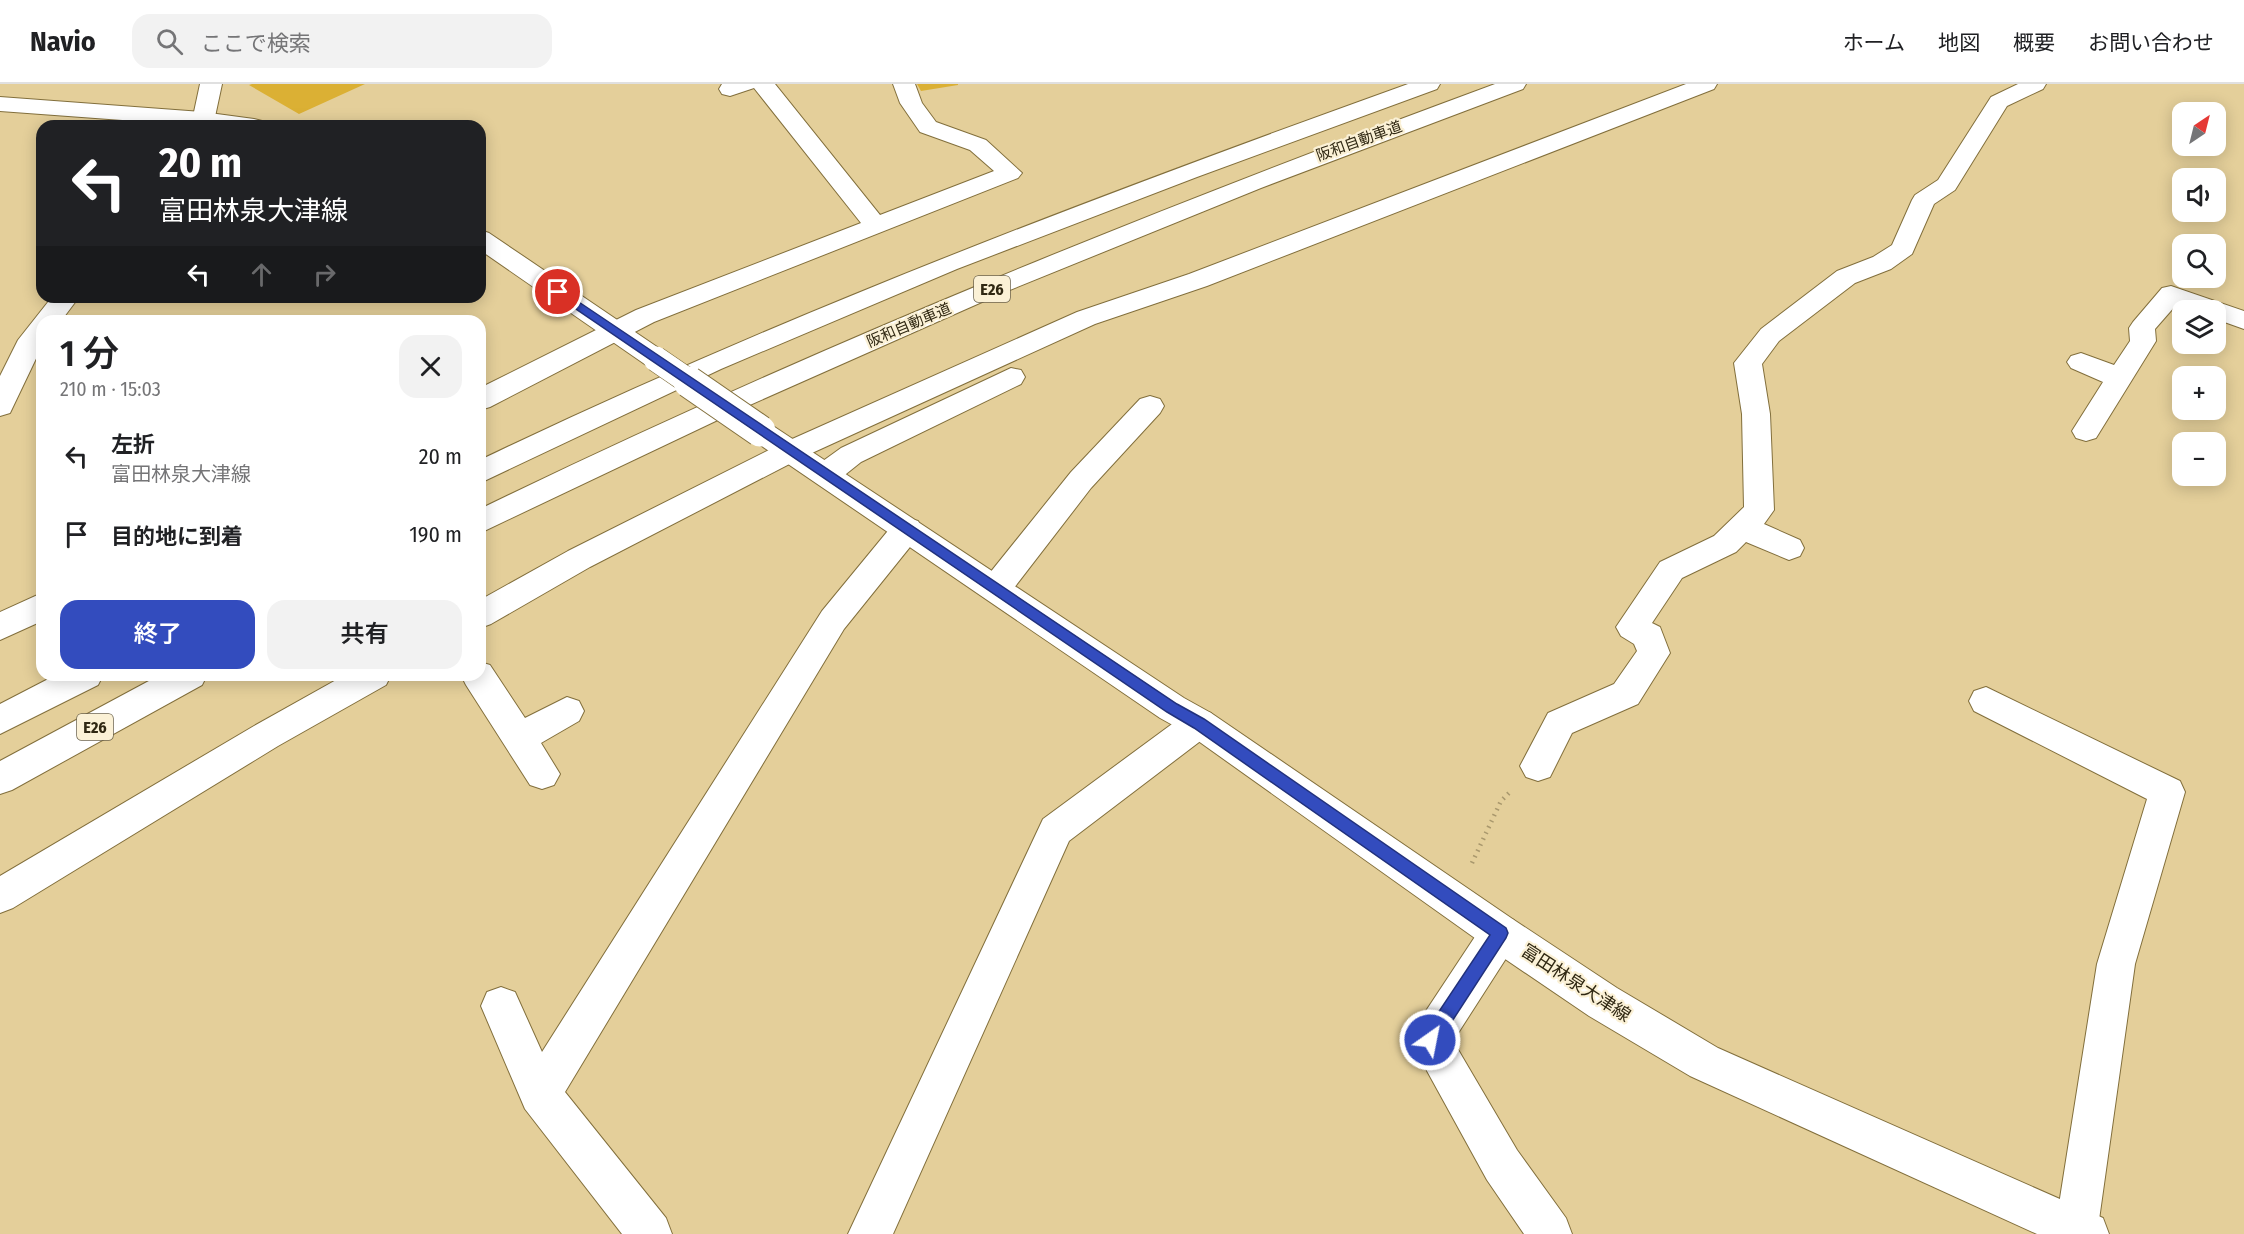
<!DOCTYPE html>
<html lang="ja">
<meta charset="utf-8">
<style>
body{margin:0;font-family:"Fira Sans Condensed","Noto Sans JP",sans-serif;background:#f2f2f2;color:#202124;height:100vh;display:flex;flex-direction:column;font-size:22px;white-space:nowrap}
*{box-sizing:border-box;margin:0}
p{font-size:20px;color:#757577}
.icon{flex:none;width:33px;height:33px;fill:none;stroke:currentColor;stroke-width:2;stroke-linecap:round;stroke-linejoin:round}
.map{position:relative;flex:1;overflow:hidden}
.sheet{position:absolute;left:36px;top:231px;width:450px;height:366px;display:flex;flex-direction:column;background:#fff;border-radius:18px;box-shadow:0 3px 15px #0003}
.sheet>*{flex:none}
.banner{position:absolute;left:36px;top:36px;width:450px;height:183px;border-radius:18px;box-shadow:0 3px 15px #0003;background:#202124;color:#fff;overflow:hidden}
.needle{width:39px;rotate:35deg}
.controls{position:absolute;left:2172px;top:18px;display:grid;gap:12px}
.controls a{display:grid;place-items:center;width:54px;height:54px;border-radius:12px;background:#fff;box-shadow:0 3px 15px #0003;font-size:30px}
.pin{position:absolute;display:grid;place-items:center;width:51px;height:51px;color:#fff;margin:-26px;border:3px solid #fff;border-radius:50%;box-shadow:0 2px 6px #0007}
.me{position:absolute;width:66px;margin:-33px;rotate:33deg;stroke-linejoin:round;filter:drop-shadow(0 0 4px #0008)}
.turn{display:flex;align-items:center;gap:21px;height:126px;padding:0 24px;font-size:27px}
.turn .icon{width:78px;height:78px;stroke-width:2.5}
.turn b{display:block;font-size:42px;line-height:51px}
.lanes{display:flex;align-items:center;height:57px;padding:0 24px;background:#0003;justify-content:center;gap:30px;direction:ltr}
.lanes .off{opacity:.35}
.round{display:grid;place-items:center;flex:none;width:63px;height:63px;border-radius:18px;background:#f2f2f2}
.overview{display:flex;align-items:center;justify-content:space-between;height:102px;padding:0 24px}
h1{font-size:36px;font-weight:600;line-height:45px}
.primary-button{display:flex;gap:12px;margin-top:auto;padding:12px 24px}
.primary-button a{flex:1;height:69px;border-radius:18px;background:#334cbe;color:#fff;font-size:24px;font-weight:600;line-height:69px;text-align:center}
.primary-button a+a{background:#f2f2f2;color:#202124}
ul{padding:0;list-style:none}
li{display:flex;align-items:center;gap:18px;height:78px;padding:0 24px}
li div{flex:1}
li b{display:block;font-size:22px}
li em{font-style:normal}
header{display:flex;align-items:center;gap:36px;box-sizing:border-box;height:84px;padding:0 30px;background:#fff;border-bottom:2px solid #e0e0e0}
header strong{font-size:28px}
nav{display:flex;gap:33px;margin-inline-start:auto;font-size:21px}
.search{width:420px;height:54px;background:#f2f2f2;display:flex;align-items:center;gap:15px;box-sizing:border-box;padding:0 21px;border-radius:18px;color:#757577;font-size:22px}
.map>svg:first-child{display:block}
.building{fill:#dbb034}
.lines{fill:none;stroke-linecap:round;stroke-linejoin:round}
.minor-casing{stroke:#826f3c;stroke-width:2}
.major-casing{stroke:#826f3c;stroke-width:2}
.highway-casing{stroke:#826f3c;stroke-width:2}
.path{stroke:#a9986d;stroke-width:4.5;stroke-dasharray:1.5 5;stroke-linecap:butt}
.minor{fill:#fff;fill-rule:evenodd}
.major{fill:#fff;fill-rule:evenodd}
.highway{fill:#fff;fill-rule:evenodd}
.major-bridge-far1-casing{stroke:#826f3c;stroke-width:26;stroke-linecap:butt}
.major-bridge-casing{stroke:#826f3c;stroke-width:33;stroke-linecap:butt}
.major-bridge-far1{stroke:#fff;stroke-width:25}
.major-bridge{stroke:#fff;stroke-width:31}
.route{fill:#334cbe;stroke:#21317c;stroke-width:1.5}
.labels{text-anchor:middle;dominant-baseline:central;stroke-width:4.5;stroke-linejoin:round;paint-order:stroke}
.far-street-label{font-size:15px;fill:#302813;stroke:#fbf1d6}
.shield{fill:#fbf1d6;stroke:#6d644e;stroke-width:1.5}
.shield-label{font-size:16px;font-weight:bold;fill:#302813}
.street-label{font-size:18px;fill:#302813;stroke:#fbf1d6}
</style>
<header>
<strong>Navio</strong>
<div class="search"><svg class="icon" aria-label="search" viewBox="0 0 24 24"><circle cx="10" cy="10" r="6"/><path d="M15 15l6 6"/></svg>ここで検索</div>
<nav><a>ホーム</a><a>地図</a><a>概要</a><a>お問い合わせ</a></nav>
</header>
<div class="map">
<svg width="2244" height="1150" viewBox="0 0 2244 1150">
<rect width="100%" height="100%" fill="#e4cf9a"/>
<path class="building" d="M252,0H365L299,30L249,1Z
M917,0H958V1L921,7Z"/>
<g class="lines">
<g class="minor-casing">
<path id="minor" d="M200,0H222L213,42H191Z
M722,0H775L880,131L994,87L970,66L920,48L900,19L893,0H915L922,19L936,38L986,56L1022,89L1018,94L654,238L490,323L480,326V304L636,226L861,139L754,4L730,12L722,10L719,5Z
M1686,0H1717L1714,5L1207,202L1095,240L801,374L590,483L491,540L480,544V516L568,467L781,360L1077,228L1189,190Z
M2018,0H2046L2043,5L2007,22L1955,106L1934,120L1912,170L1891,185L1855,199L1779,257L1762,280L1770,330L1774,426L1764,440L1800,456L1804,464L1800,472L1789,476L1746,458L1736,468L1682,494L1652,539L1660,543L1670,569L1638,620L1572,649L1550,693L1538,697L1526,693L1520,682L1548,629L1614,600L1637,567L1634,560L1621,552L1616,543L1660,478L1714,452L1744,423L1742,330L1734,279L1761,245L1837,187L1873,173L1892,161L1912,116L1915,111L1938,96L1991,13Z
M2171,202L2244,227V245L2216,235V226H2191L2176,221L2155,245L2156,257L2096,354L2086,357L2076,354L2072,347L2103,298L2071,284L2067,278L2071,272L2081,269L2114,281L2130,257L2129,244L2133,238L2162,204Z
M52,213H79L61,237H42V262L10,329L0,332V292L18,256Z
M1011,284L1021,286L1025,293L1021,300L861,378L836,398L826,401L816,398L811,390L816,382L841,364Z
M1150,312L1160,315L1164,322L1160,329L1091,404L1007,513L996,516L985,513L980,504L985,495L1071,388L1140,315Z
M907,434L918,437L922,445L918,453L844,545L565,1008L666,1134L672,1150H622L525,1025L481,922L487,908L501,903L515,908L542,968L822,527L896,437Z
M42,509V537L0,556V528Z
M480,578L490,581L525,634L567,613L579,617L584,627L579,637L541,659L560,690L554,701L542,705L530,701L466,601L461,591H480Z
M345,591H391L386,601L278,662L13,824L0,829V792L254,642Z
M1986,603L2180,697L2185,708L2135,880L2097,1150H2057L2055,1146L2097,880L2147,715L1974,627L1969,617L1974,607Z
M1199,625L1211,629L1216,639L1211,649L1069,757L893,1150H848L1043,735L1187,629Z
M1500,831L1514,836L1519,849L1514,862L1453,957L1517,1066L1566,1134L1572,1150H1524L1487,1096L1410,956L1416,942L1486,836Z"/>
</g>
<g class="major-casing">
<path id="major" d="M0,13L202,28L254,35L262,37L265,42H204L0,27Z
M480,146L489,149L666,269L670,275L666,281L656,284L646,281L480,166Z
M760,337L770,340L1184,614L1211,629L1514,836L1617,904L1718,964L2103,1134L2109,1150H2037L1690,992L1589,932L1486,862L1187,649L1160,634L750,354L746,347L750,340Z"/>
</g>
<g class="highway-casing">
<path id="highway" d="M1408,0H1440L1437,5L1197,93L957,185L721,285L480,399V376C782,231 1094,113 1408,0Z
M1495,0H1526L1523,5L1261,104L1000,210L743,324L480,449V425C811,264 1150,127 1495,0Z
M56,591H103L98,601L0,650V620Z
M160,591H207L202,601L12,706L0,710V677Z"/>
</g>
<path class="path" d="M1472,779L1501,717L1509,709"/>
<use href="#minor" class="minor"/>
<use href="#major" class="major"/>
<use href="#highway" class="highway"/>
<g class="major-bridge-far1-casing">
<path id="major-bridge-far1" d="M656,275L691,299"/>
</g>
<g class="major-bridge-casing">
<path id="major-bridge" d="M689,298L760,347"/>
</g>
<use href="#major-bridge-far1" class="major-bridge-far1"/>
<use href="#major-bridge" class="major-bridge"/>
</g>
<path class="route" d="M558,204L1177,620L1204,635L1506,844L1508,849L1506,854L1436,962L1430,964L1424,962L1421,956L1424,950L1490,851L1194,644L1167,628L554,210V205Z"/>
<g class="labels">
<g class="far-street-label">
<text transform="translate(1359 57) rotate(-20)">阪和自動車道</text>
<text transform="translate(909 241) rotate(-23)">阪和自動車道</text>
</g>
<g class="shield">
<rect x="974" y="192" width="36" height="26" rx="4.5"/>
<rect x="77" y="630" width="36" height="26" rx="4.5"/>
</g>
<g class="shield-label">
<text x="992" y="205">E26</text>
<text x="95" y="643">E26</text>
</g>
<g class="street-label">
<text transform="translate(1576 899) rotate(33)">富田林泉大津線</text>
</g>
</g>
</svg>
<div class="controls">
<a><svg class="needle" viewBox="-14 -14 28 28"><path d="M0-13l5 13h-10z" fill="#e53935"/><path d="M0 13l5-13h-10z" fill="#757577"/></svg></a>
<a><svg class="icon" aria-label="sound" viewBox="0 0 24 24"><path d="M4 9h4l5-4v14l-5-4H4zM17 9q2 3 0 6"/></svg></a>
<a><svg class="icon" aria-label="search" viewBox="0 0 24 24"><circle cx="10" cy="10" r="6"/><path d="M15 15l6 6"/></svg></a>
<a><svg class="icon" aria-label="layers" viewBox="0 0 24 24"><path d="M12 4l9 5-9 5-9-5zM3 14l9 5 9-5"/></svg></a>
<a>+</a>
<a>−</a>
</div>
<div class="pin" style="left:558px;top:208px;background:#d93025"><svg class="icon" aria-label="arrive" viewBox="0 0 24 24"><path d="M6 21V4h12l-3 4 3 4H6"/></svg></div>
<svg class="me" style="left:1430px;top:956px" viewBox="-20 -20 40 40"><circle r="17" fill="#334cbe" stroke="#fff" stroke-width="3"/><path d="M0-11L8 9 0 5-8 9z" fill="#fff"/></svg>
<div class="banner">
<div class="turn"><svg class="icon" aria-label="left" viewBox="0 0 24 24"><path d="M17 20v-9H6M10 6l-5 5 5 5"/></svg><div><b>20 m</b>富田林泉大津線</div></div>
<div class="lanes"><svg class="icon" aria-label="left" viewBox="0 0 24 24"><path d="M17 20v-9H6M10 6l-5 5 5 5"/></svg><svg class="icon off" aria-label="ahead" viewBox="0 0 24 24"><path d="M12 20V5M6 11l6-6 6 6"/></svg><svg class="icon off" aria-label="right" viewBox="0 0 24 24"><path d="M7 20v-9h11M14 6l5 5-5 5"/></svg></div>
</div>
<section class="sheet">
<div class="overview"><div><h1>1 分</h1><p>210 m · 15:03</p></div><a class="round"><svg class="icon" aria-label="close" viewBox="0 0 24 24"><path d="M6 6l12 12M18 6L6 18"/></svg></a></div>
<ul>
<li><svg class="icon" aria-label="left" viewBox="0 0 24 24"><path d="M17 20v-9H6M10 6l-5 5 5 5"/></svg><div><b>左折</b><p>富田林泉大津線</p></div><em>20 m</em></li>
<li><svg class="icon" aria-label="arrive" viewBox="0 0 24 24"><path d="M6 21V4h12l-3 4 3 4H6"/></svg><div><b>目的地に到着</b></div><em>190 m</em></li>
</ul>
<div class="primary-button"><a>終了</a><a>共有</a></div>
</section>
</div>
